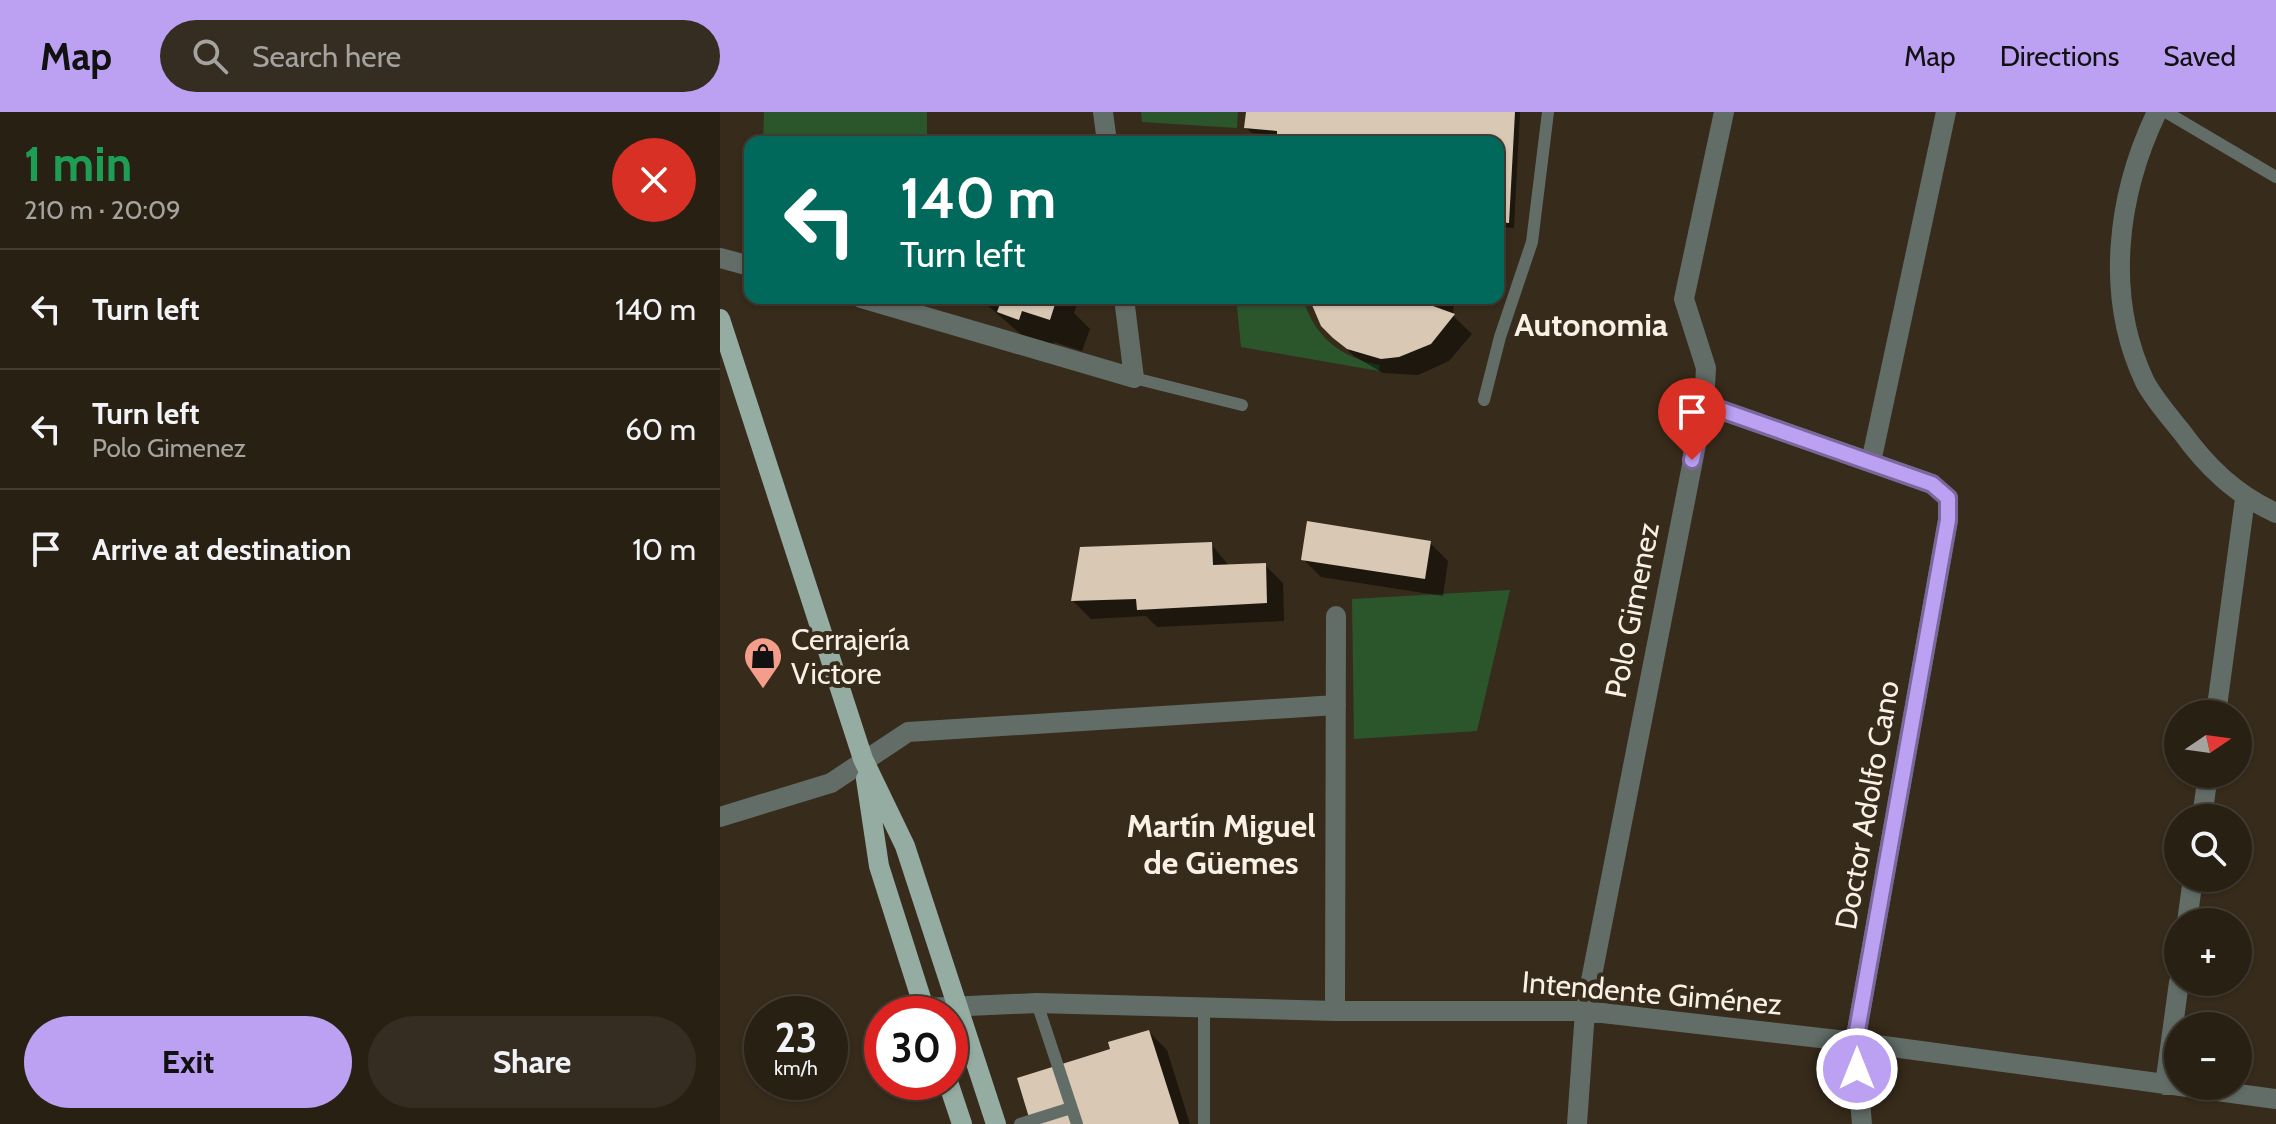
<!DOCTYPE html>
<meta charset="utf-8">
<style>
body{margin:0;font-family:Cabin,sans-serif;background:#352d22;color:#f1f3f6;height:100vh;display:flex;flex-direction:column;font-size:30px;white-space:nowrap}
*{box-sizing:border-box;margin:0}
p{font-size:26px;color:#a5a3a0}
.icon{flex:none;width:44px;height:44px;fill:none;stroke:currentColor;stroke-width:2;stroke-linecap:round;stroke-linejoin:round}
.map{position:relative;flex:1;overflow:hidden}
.panel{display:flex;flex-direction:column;background:#292014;width:720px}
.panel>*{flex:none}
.top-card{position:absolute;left:24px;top:24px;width:760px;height:168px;border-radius:16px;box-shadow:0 2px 6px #0004,0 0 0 2px #453e34;background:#00695c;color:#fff;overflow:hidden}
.needle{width:52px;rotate:77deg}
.tools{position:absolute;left:1444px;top:588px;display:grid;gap:16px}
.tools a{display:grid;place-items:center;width:88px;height:88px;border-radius:50%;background:#292014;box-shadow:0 2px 6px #0004,0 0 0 2px #453e34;font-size:40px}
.speed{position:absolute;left:24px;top:884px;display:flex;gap:16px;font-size:40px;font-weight:700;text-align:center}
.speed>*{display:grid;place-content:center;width:104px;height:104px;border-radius:50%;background:#292014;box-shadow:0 2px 6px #0004,0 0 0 2px #453e34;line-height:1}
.speed small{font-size:20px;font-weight:400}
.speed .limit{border:12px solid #d22;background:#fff;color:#111}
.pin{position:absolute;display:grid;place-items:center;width:68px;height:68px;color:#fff;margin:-82px -34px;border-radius:50% 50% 50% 0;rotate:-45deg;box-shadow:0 0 8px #0007}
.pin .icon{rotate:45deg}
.me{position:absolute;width:88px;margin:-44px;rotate:0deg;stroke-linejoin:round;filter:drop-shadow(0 0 6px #0008)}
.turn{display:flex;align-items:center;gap:28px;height:168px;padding:0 24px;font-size:36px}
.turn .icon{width:104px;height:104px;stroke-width:2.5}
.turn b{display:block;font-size:56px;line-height:68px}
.round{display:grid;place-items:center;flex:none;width:84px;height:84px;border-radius:42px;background:#352d22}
.overview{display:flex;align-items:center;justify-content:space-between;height:136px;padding:0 24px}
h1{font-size:48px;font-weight:700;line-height:60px;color:#1e9e55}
.cta{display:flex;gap:16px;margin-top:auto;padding:16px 24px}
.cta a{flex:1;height:92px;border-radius:48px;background:#bca0f2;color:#111;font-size:32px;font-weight:700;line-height:92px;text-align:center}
.cta a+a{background:#352d22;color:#f1f3f6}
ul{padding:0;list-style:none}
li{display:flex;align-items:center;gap:24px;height:120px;padding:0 24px;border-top:2px solid #453e34}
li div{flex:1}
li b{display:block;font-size:30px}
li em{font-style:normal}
header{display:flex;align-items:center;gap:48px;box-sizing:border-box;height:112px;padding:0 40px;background:#bca0f2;color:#111}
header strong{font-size:38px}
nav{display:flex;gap:44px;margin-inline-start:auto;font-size:28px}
.search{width:560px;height:72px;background:#352d22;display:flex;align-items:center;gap:20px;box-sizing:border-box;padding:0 28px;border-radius:44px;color:#a5a3a0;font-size:30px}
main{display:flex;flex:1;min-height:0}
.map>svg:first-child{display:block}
.green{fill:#2b562c}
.shadow{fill:#0007}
.building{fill:#d8c8b4}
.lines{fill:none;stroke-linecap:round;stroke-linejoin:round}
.lane{stroke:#626d68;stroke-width:12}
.street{stroke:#626d68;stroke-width:20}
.primary{stroke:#95aca3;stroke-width:20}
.route-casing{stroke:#7a689d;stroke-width:20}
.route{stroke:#bca0f2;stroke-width:14}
.labels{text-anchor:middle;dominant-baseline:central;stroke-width:8;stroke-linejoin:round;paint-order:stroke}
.street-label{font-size:30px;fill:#f9f0e6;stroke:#372b1b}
.poi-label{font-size:30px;fill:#f9f0e6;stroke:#372b1b;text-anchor:start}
.neighbourhood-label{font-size:32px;font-weight:bold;fill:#f9f0e6;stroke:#372b1b}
</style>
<header>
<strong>Map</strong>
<div class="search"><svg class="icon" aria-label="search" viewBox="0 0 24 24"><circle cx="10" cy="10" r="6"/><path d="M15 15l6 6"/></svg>Search here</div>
<nav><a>Map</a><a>Directions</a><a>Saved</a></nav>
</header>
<main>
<section class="panel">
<div class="overview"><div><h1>1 min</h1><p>210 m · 20:09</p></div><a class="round" style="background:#d93025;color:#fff"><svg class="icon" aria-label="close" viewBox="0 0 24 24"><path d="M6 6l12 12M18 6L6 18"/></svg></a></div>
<ul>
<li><svg class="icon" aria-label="left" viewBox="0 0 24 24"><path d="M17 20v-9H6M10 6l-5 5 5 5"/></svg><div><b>Turn left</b></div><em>140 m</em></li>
<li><svg class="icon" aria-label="left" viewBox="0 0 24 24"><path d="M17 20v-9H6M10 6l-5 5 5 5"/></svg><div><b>Turn left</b><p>Polo Gimenez</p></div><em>60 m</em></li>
<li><svg class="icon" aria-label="arrive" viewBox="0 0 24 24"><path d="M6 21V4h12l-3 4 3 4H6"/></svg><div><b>Arrive at destination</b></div><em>10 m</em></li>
</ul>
<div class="cta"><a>Exit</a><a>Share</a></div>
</section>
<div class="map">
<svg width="1556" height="1012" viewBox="0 0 1556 1012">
<rect width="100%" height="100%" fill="#372b1b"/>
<path class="green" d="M44,0H207V30H43Z
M421,0H518L517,16L422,10Z
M516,186H583C594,225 621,246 660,253L659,259L521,235Z
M790,478L757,619L634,627L632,487Z"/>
<path class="shadow" d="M528,0H800L794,116L778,115V30H559V23L532,21L526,16Z
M259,186H359L354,201L370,217L362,239L334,230L331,239L312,232Z
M593,186H734L733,204L752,222L729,249L698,263L663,261L634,244L614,225Z
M710,431L728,449L723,484L601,465L583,447Z
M491,432L510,455L545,453L563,471L564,509L437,515L426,504L371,507L353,489Z
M429,920L447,938L470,1012H313L389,939Z"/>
<path class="building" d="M526,0H795L789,111L778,110V30H557V19L524,16Z
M265,186H337L330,208L302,199L299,208L277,200L280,192Z
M589,186H716L713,194L735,202L711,232L679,245L661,247L627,237L613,226L601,214Z
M587,409L711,429L705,467L581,448Z
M492,430L493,453L546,451L547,491L417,498L416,487L351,489L360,435Z
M429,918L459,1012H311L297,966L390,937L388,930Z"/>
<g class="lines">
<path class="lane" d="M1446,0L1556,65
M414,266L522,293
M764,288L780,225L812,130L828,0
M317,891L357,1012
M300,1012L351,996
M484,1012V896"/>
<path class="street" d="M383,0L387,30
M1437,0C1397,83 1384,184 1425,270C1434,287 1449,304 1461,319C1487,355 1515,382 1556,401
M0,146L30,154
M141,186L414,266L404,186
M984,292L1212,372L1228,386V408L1135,930L1142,1012
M1151,350L1226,0
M1496,602L1525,387
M0,705L111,671L188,620L616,593
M1482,706L1488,662
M1467,810L1473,766
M204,896L317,891L615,899H865L1135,930L1556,987
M615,899L616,504
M1445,973L1459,870
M857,1012L865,899L984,292L986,256L964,187L1004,0"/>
<path class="primary" d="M0,207L143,647L185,734L276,1012
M146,667L159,754L206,902
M228,970L242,1012"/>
</g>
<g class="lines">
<g class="route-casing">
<path id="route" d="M972,348L984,292L1212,372L1228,386V408L1135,930L1137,957"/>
</g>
<use href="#route" class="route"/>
</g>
<defs>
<g id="shop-pin" transform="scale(2)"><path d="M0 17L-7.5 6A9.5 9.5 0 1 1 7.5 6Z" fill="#f49d8b" stroke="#372b1b"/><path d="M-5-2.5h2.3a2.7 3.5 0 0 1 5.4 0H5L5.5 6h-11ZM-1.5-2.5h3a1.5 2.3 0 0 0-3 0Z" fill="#111"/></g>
</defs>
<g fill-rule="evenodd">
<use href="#shop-pin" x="43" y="544"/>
</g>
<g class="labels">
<g class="street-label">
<text transform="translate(912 498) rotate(-79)">Polo Gimenez</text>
<text transform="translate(1147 693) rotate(-80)">Doctor Adolfo Cano</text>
<text transform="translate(932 881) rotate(5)">Intendente Giménez</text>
</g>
<g class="poi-label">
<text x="71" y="527">Cerrajería<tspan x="71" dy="34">Victore</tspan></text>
</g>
<g class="neighbourhood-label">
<text x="871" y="212">Autonomia</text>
<text x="501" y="713">Martín Miguel<tspan x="501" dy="37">de Güemes</tspan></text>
</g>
</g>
</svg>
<div class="tools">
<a><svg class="needle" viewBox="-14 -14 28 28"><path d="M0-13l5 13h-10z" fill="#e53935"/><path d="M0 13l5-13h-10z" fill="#a5a3a0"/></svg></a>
<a><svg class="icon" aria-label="search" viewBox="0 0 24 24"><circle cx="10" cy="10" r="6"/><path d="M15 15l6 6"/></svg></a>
<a>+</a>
<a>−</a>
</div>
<div class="speed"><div>23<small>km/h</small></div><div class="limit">30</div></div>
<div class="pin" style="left:972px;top:348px;background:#d93025"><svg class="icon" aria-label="arrive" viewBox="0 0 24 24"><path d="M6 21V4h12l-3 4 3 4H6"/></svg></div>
<svg class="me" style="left:1137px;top:957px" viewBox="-20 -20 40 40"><circle r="17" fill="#bca0f2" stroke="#fff" stroke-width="3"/><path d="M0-11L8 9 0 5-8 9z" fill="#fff"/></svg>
<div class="top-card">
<div class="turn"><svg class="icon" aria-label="left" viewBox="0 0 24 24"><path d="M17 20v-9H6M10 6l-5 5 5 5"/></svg><div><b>140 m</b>Turn left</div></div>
</div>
</div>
</main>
